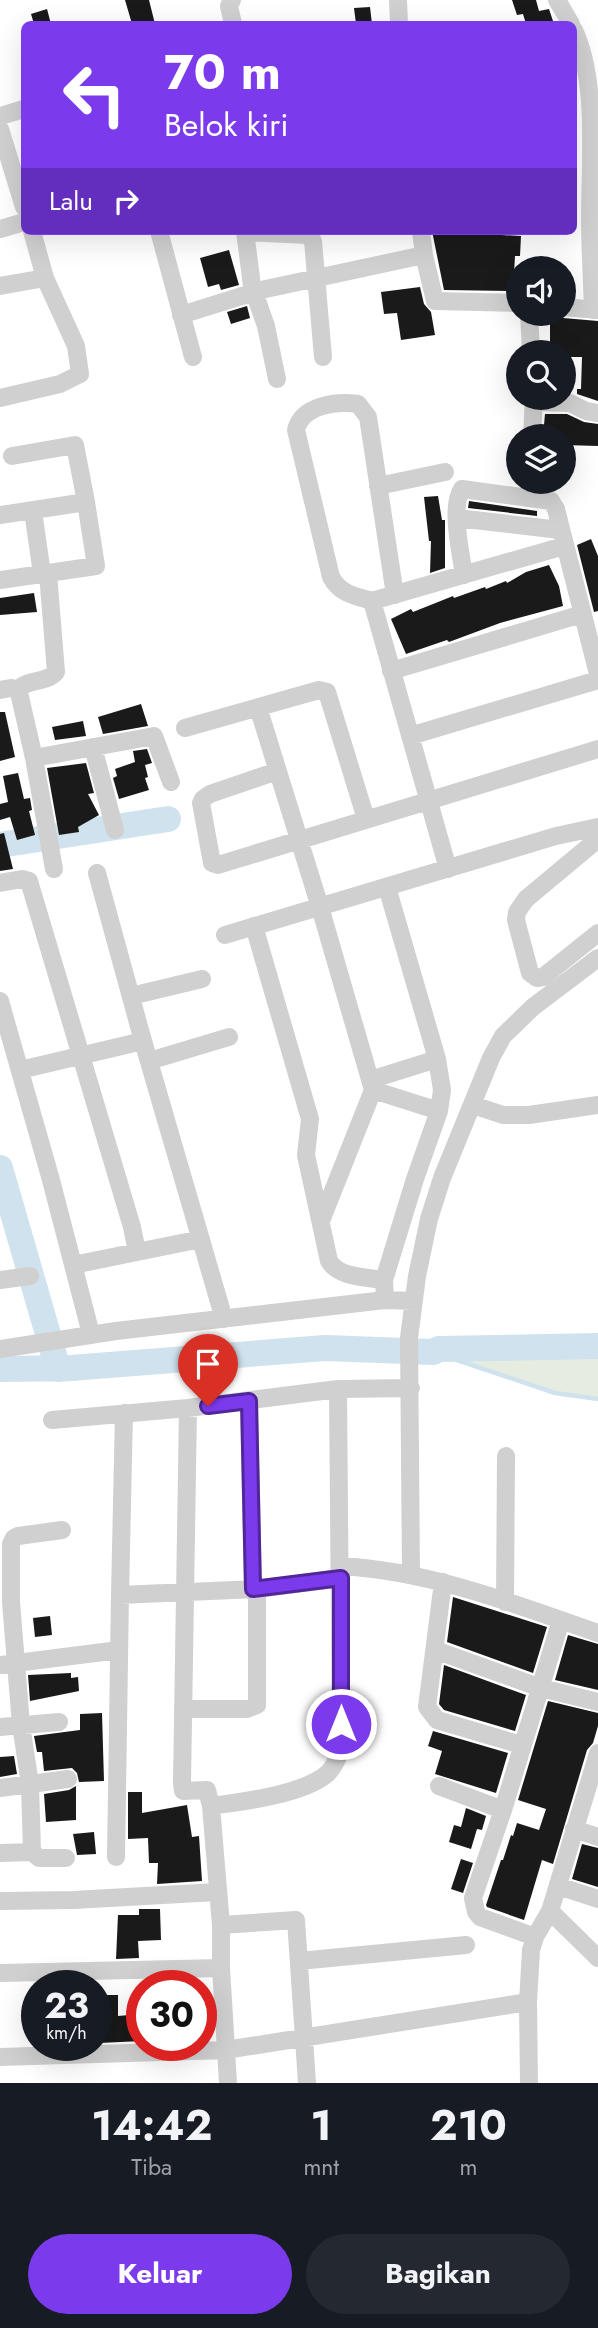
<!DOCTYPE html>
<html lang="id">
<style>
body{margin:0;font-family:Jost,sans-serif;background:#242831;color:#f1f3f6;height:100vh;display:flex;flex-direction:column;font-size:26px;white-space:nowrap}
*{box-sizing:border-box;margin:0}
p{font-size:23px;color:#9ea1a6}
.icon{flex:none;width:38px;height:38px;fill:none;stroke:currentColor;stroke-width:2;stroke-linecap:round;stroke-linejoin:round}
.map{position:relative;height:2083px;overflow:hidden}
.sheet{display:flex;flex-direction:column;background:#171b24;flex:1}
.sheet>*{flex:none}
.banner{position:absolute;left:21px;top:21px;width:556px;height:214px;border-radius:10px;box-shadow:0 7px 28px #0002;background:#7c3aed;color:#fff;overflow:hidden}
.controls{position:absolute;left:506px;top:256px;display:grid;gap:14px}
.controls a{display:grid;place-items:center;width:70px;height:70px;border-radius:50%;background:#171b24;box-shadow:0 7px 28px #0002;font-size:35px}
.speed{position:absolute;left:21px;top:1970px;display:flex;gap:14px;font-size:35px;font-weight:700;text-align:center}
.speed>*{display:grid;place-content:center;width:91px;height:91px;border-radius:50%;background:#171b24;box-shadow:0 7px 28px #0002;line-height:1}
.speed small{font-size:18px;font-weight:400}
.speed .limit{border:10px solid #d22;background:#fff;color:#111}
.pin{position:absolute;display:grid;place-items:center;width:60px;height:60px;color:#fff;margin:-72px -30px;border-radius:50% 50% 50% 0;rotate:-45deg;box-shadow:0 0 7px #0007}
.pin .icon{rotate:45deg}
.me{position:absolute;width:77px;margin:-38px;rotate:0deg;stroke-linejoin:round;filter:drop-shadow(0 0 5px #0008)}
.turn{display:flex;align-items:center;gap:24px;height:147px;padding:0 28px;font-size:32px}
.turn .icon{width:91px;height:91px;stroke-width:2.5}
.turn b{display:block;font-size:49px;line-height:60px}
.then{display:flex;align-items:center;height:66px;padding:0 28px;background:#0003;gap:14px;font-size:26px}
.eta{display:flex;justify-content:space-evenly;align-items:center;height:119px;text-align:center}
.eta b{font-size:42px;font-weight:700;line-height:49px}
.button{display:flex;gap:14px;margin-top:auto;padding:14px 28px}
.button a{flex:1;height:80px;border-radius:42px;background:#7c3aed;color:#fff;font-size:28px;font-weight:700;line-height:80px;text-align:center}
.button a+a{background:#242831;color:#f1f3f6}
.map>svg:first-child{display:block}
.green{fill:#e6ecdf}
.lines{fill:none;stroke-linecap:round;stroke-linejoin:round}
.stream{stroke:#cfe2ee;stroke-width:4.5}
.river{stroke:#cfe2ee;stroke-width:26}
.building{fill:#1a1a1a}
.minor{stroke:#d0d0d0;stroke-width:18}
.route-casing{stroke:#51269a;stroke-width:18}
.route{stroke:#7c3aed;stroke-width:12}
</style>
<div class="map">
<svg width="598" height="2083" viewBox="0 0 598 2083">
<rect width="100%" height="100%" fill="#fff"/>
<path class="green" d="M411,1340L439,1349L598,1346V1399L555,1393L438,1355L415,1362Z"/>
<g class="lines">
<path class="stream" d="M598,1346L439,1349L433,1352L555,1393L598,1399"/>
<path class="river" d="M0,845L168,819
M0,1168L58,1369L325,1348L433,1352L439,1349L598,1346
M0,1369L75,1368"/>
</g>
<path class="building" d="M125,0H149L155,24H132Z
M512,0H536L539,11L549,9L554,24H526L523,14L517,15Z
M370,7L372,24H356L354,8Z
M47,9L51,24H34L31,14Z
M432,231H483V234L521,236L520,256H515L513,291L444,290Z
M229,250L239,285L221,290L219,284L208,287L200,258Z
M420,287L424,304L431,312L435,335L401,340L397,313L384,314L381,292Z
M247,306L250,318L231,324L227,312Z
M550,313L563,318L598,321V401L577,394V389H581L582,357H564V352H550Z
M545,414H567L584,422L598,424V446L564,445V436H543Z
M438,496L442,520H445V568L430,573L431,541H429L424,497Z
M469,501L537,511V516L468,508Z
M591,539L598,556V611L594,612L577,545Z
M549,565L559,586L563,606L500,623L449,642L447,640L406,654L391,619L411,609L413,612L453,596L454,598L485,587L486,589L506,581L507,583L526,572Z
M34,593L37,612L0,615V598Z
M141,704L148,726L103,734L98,717Z
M0,712H5L15,757L0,761Z
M83,721L86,736L55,740L52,727Z
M147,749L152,763L145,765L148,777L145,778L149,790L119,799L113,778L117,776L115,769L135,762L133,751Z
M86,763L94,793L88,794L99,815L78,827L79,832L59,835L47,768Z
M18,773L24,799L30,798L32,810L29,811L35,835L17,840L10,817L0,820V804L8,802L3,776Z
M4,833L13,869L0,871V834Z
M453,1597L547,1627L533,1673L447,1642Z
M50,1616L52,1635L35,1637L33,1618Z
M568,1635L598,1644V1690L555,1680Z
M444,1665L526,1695L515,1731L444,1710L439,1704Z
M71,1673V1678L78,1677L79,1691L30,1701L28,1675Z
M548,1701L598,1713V1726L593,1743L587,1750L553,1864L542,1860L524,1920L487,1907L486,1905L501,1860H503L511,1835L513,1836L517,1823L539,1830L546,1809L518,1800Z
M102,1713L104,1781L79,1782L77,1773L72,1768L44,1771L42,1752H37L34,1736L80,1730V1714Z
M433,1731L508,1753L496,1793L435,1774L442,1751L428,1746Z
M14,1756L17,1774L0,1777V1757Z
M76,1786V1820L46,1822L44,1794L69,1790Z
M128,1792H142V1813L187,1805L192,1837L199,1836L202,1881L157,1884L158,1863H149L148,1838L128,1839Z
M466,1808L486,1816L482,1830L477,1829L471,1849L449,1842L454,1825L461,1827Z
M94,1832L96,1854L77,1855L73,1834Z
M582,1844L598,1848V1887L572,1879Z
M461,1859L473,1863L463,1893L451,1889Z
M139,1909H160L161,1940L138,1941L139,1958L116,1959L118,1915H139Z
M103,1995H118V2016L141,2014L142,2041L99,2043L98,2022H103Z"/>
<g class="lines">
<path class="minor" d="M232,0L229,6L233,24
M398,0L399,24
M557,0L571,24
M574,30C598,81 590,161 590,218C590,248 592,279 593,310
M0,116L24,109
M0,129L24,207
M0,229L24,222
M159,231L193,357
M245,231L252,286L266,326L277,379
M421,231L424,255L435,301L518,303
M245,232L307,235L313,241L323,357
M0,286L45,278
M564,307L598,310
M529,313L531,352
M181,315L261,290L424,255
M0,398L60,384L80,374L76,346L45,278L32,231
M535,402L570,403L586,411L598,413
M532,436L534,397
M378,486L445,472
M33,511L42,574
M0,515L86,502L75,445L12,456
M457,518L560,530
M464,575C461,554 450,507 462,489L551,501L556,509L598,674
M0,580L96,566L86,502
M372,601C355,596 340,594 331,577L296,430C302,405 336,401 358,404L368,417L395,595
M391,671L582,614
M0,690L11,688L18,690L20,697L34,758L54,869
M18,690C27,678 46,684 56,672L48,574
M258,707L320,907L373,1090L321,1221
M185,728L319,690L327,692L366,819
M410,736L598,680
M93,747L115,830
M34,758L154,736L171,782
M277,771L210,794L203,799L201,803L212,863L218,865L598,749
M598,839L526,899L517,912L516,920L530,973L537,978L543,977L598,933
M448,869L372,601L564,546
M97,873L143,1041L224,1319
M0,883L22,879L29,881L132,1227L137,1252L201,1239
M254,926L310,1119L306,1155L329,1261C339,1278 367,1277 384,1280
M225,935L556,836L598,827
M131,996L202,979
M0,1001L51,1180L91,1334
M149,1061L229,1037
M20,1070L143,1041
M370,1080L437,1059
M373,1090L439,1111
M473,1105L503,1115H529L598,1105
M73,1265L137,1252
M0,1280L30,1276
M385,1300L384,1280L415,1179L439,1111L442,1090L437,1059L387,887
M0,1349L116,1331L385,1300L414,1301
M249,1401L253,1589
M188,1408L182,1783L183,1791L207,1790L211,1806L221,1925V1968L228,2083
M52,1420L188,1408L338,1389L411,1388
M341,1566C430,1571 515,1604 598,1633
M411,1575L409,1338L417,1276L429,1219L442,1178L491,1058L503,1036L533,1007L598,958
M443,1582L427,1707L437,1720L521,1745
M120,1595L124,1413
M505,1602L506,1456
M435,1650L541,1688L598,1702
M0,1665L119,1650
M183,1709H247L257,1705V1589
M0,1727L59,1722
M439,1786L503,1810
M0,1788L68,1779
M211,1806C242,1802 305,1794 328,1773C335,1766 338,1757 341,1748L338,1389
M574,1829L598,1837
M32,1852L30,1784L21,1725L11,1602V1544L14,1538L18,1536L62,1530
M0,1853L32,1852L39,1858H66
M116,1857L120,1595L257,1589L341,1578
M558,1886L598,1899
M0,1901L73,1900L217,1892
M550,1911L598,1958
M221,1925L296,1920L307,2083
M535,1937L480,1917L476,1912L473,1898L503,1810L561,1620
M299,1961L466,1945
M0,1973L221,1968
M0,2057L226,2050L528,2002
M529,2083L528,2002L531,1950L535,1937L550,1911L598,1753"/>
</g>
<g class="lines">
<g class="route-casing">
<path id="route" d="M208,1406L249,1401L253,1589L341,1578V1724"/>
</g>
<use href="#route" class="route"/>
</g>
</svg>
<div class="controls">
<a><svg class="icon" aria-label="sound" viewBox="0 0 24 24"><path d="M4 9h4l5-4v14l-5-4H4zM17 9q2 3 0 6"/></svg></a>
<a><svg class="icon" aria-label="search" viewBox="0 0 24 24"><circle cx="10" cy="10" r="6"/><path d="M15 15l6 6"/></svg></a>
<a><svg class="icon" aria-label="layers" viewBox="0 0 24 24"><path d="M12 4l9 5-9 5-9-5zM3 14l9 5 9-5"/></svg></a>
</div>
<div class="speed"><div>23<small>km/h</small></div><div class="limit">30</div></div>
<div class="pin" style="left:208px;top:1406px;background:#d93025"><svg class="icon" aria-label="arrive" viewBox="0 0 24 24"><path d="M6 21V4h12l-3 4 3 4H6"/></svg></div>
<svg class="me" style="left:341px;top:1724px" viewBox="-20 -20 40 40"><circle r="17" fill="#7c3aed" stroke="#fff" stroke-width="3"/><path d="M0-11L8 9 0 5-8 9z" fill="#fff"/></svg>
<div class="banner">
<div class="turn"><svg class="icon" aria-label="left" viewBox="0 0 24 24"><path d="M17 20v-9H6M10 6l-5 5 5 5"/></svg><div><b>70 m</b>Belok kiri</div></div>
<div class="then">Lalu<svg class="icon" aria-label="right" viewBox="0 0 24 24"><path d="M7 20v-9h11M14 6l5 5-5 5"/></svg></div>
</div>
</div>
<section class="sheet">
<div class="eta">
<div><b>14:42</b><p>Tiba</p></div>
<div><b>1</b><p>mnt</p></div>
<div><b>210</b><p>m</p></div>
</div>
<div class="button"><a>Keluar</a><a>Bagikan</a></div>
</section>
